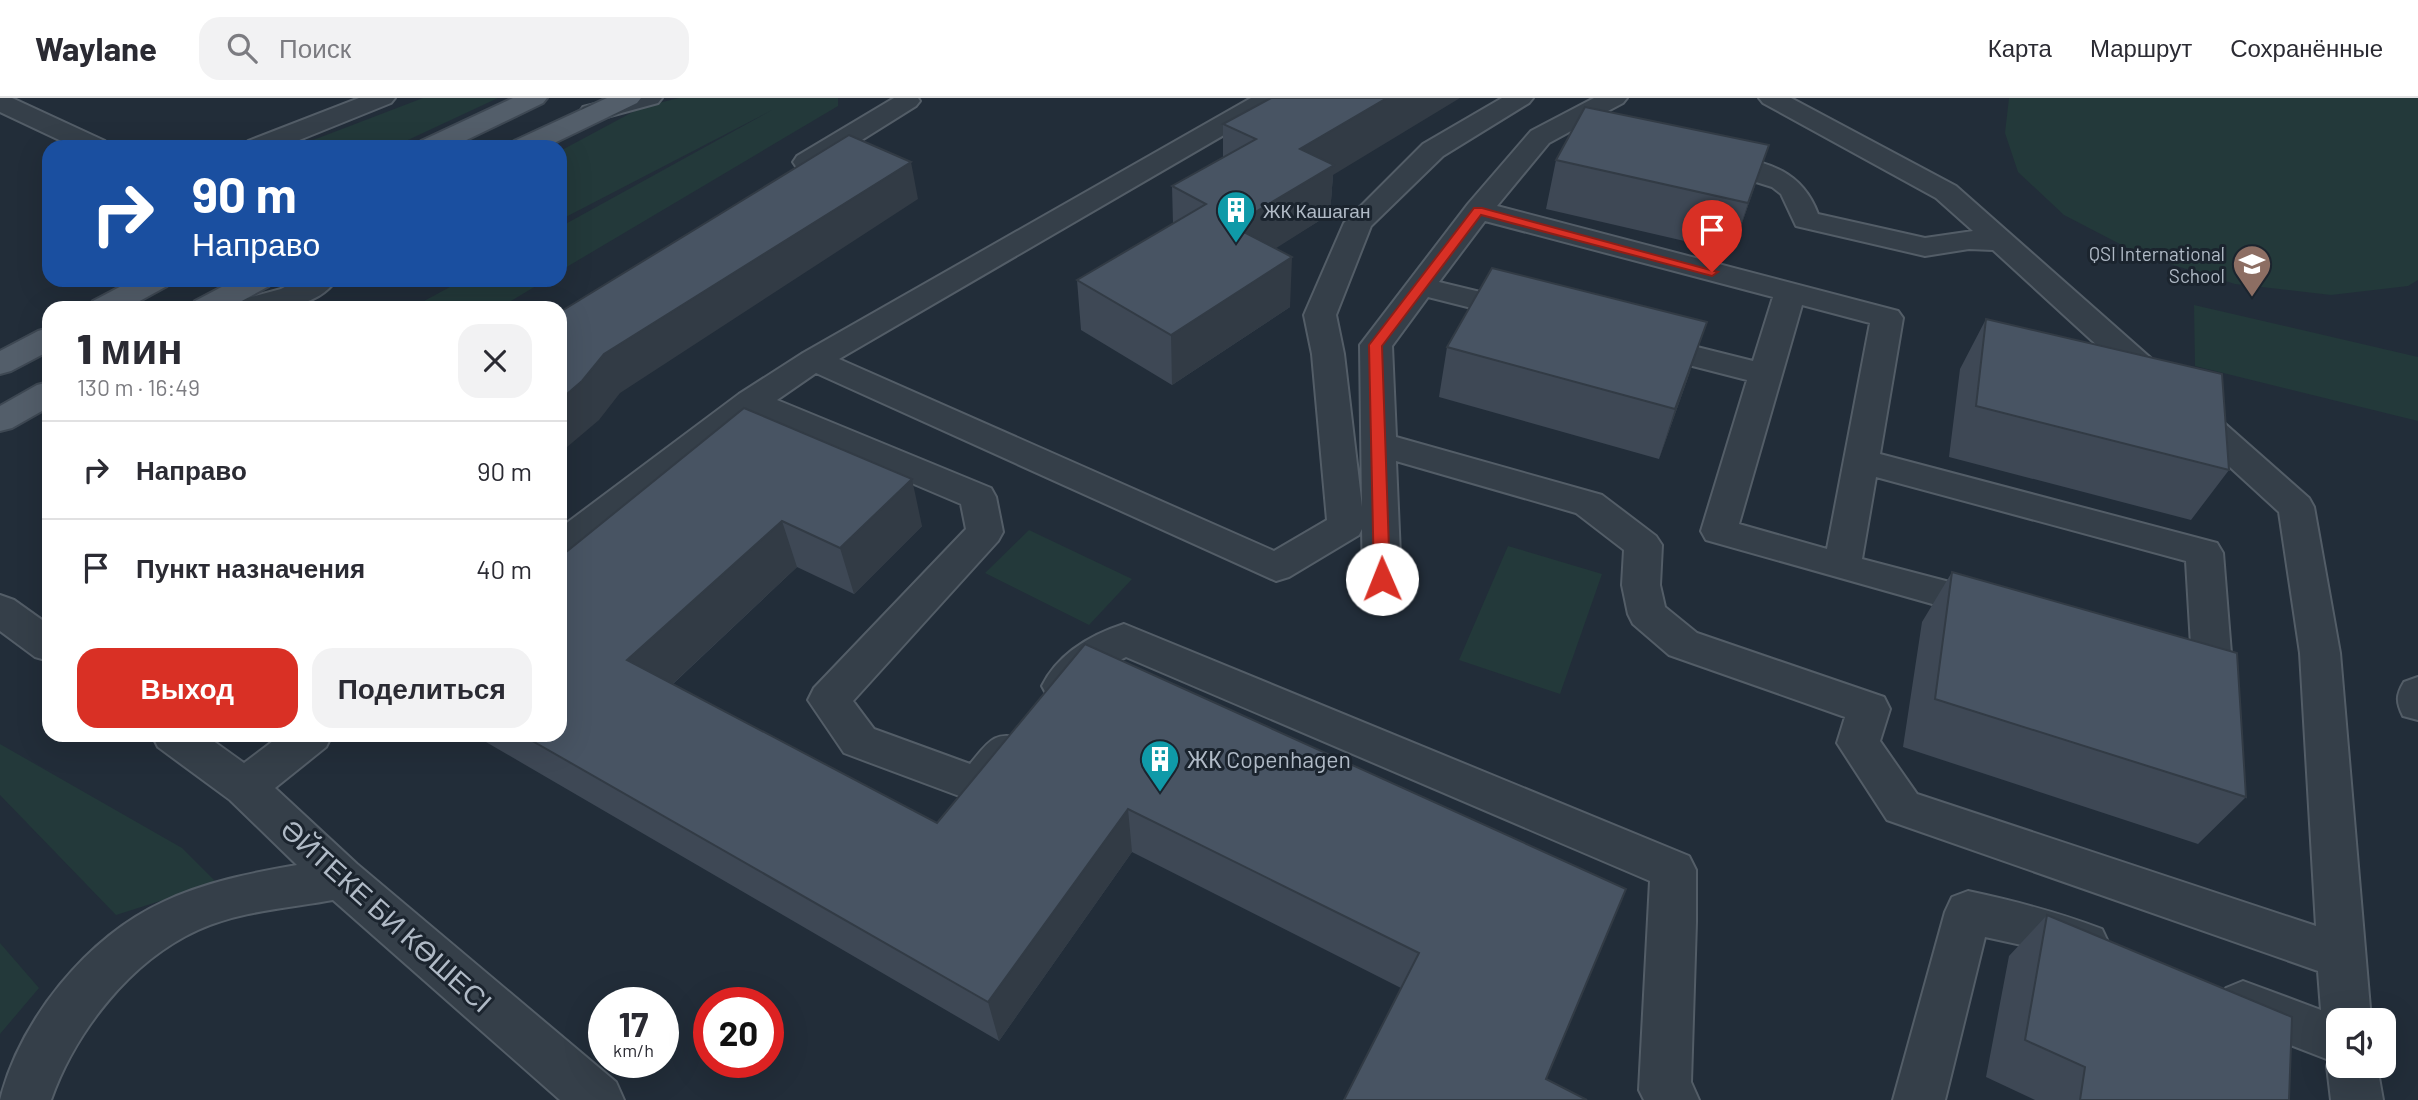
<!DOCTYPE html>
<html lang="ru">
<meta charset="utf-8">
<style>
body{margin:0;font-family:Barlow,sans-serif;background:#f2f2f3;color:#2b2b33;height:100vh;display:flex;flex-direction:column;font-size:26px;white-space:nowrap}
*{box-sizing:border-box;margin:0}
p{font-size:23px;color:#7c7c81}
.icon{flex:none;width:38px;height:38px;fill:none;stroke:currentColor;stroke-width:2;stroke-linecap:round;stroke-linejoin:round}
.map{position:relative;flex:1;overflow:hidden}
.details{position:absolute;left:42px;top:203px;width:525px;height:441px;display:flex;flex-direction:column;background:#fff;border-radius:21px;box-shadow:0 7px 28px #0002}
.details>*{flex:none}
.banner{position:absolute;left:42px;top:42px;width:525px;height:147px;border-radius:21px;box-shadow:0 7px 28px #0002;background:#1a4fa0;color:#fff;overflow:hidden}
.tools{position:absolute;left:2326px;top:910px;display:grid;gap:14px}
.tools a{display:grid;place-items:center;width:70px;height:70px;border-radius:14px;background:#fff;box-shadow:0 7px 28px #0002;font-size:35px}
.speed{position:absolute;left:588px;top:889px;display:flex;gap:14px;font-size:35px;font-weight:700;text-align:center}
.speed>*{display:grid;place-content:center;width:91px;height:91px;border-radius:50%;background:#fff;box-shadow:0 7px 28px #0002;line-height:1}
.speed small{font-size:18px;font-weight:400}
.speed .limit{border:10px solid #d22;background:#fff;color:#111}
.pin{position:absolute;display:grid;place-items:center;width:60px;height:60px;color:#fff;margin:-72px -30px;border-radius:50% 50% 50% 0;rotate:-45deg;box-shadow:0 0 7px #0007}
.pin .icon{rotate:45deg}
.me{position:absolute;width:77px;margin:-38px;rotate:359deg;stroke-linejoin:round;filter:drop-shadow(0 0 5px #0008)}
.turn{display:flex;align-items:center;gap:24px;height:147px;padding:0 35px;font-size:32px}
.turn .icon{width:91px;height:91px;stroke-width:2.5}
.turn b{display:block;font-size:49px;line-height:60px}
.round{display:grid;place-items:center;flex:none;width:74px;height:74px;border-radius:21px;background:#f2f2f3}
.overview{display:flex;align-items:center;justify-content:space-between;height:119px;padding:0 35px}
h1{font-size:42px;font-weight:800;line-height:52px}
.button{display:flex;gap:14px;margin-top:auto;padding:14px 35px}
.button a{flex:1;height:80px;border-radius:21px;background:#d93025;color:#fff;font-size:28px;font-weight:800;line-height:80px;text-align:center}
.button a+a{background:#f2f2f3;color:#2b2b33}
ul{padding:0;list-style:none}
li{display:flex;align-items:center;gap:21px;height:98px;padding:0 35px;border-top:2px solid #e1e1e2}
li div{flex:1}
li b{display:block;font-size:26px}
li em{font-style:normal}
header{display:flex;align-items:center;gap:42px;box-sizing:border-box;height:98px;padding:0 35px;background:#fff;border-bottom:2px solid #e1e1e2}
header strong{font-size:33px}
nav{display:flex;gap:38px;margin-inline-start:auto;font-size:24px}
.search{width:490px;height:63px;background:#f2f2f3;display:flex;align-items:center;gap:18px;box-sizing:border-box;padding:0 24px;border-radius:21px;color:#7c7c81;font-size:26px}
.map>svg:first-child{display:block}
.green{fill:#23393a}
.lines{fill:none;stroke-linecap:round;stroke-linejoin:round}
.minor-casing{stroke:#535d67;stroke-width:4}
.major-casing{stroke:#3e4853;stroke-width:4}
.minor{fill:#353f49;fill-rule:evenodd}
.major{fill:#535e6a;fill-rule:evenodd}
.wall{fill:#3e4855}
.shaded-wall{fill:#323b45}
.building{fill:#485463;stroke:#323b45;stroke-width:2}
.route{fill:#d93025;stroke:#8d1f18;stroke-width:2}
.labels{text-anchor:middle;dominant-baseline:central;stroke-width:6;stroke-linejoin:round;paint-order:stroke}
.far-poi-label{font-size:19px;fill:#b0bac6;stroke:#1b242e;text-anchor:start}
.poi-label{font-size:23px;fill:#b0bac6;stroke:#1b242e;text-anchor:start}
.near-street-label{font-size:28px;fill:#b0bac6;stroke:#1b242e}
</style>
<header>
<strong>Waylane</strong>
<div class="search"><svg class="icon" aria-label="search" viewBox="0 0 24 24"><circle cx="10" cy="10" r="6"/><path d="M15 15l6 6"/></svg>Поиск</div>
<nav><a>Карта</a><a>Маршрут</a><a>Сохранённые</a></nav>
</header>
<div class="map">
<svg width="2418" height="1002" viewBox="0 0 2418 1002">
<rect width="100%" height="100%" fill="#222d39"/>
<path class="green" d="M423,0H498L393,49H295Z
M679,0H838V8L560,173V129L774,11L560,122V53L642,9Z
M2009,0H2418V182L2408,188L2331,197L2235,186L2141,157L2064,117L2018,74L2005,35Z
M463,182H546L499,210H411Z
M2194,207L2418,259V323L2195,268Z
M1029,432L1132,481L1089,527L985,475Z
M1508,448L1602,476L1560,596L1459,562Z
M0,646L182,750L217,785L116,817L0,697Z
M0,845L39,890L0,936Z"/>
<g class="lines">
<g class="minor-casing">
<path id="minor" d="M0,0H12L105,43L108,49H74L0,14Z
M359,0H395L391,5L282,49H245L248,43Z
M619,0H662L658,5L592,23L583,21L579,15L583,9Z
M894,0H918L920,3L916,8L817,70L807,72L797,70L793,64L797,58Z
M1251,0H1283L1279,5L839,261L1274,453L1327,422L1312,256L1304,217L1344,125L1423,46L1502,0H1533L1529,5L1443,58L1371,128L1336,217L1344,256L1362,409L1360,247L1468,106L1531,33L1594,0H1627L1623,5L1591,22L1636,33L1640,39L1636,45L1627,47L1571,33L1549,45L1497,108L1898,213L1903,220L1880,356L2217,445L2223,455L2232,568L2226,579C2206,586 2188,577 2168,571L2162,560L2168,549L2182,545L2191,547L2186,463L1876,379L1862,461L2003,498L2008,508L2003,518L1989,522L1706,442L1701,433L1747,282L1634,253L1629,246L1634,239L1645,236L1753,263L1773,199L1485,123L1439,184L1534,207L1539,214L1534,221L1523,223L1428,199L1392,248L1396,339L1602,397L1656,438L1662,447L1660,487L1665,509L1697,535L1884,599L1890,611L1880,643L1917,696L2316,828L2300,555L2279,414L1993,152L1969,151L1925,158L1796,128L1781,96L1772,89L1699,66L1695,60L1699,54L1709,52C1757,64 1799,65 1818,116L1925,140L1973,133L1936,100L1763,5L1759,0H1791L1956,88L2309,400L2314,409L2340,555L2371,922H2338V968H2377L2383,1002H2331L2327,968L2329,962L2226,922L2219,906L2226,890L2243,883L2321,912L2318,873L1887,722L1837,645L1845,619L1669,557L1633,526L1628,516L1622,487L1624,452L1576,415L1396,363L1401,481L1395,491L1382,495L1369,491L1363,481L1362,431L1359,437L1289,479L1276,483L816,275L777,302L991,390L996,399L1003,434L998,443L853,603L874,631L970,666C987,646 994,631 1022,641L1028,653C1017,674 1001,697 978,705L844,655L808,602L814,590L966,431L961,406L754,318L573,458L560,462V430L739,296L803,255ZM1802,207L1870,225L1827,451L1739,426Z
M298,182H336C314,214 266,210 232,210L237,203L281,191Z
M0,497L14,502L49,527V563L35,559L0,533Z
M1124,526L1689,758L1696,772V824L1691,984L1699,1002H1644L1639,992L1650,783L1126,559C1117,564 1105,568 1097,575C1077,592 1079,609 1048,599L1042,588C1058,556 1090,537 1124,526Z
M2418,579V622L2403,618C2396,604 2396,597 2404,584Z
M152,637H205L244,665L281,637H332L326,649L275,690L357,766L616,984L624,1002H560L333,802C289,810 239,813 198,832C130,863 75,934 51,1002H0C20,922 87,839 163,804C205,784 251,775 297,767L230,702L158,649Z
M1968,793C2015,803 2057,814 2102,831L2109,846L2102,861L2085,868L2044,852L1985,839L1945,1002H1893L1945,814L1952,799Z"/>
</g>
<g class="major-casing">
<path id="major" d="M513,0H547L543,5L452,49H418L421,43Z
M607,0H641L637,5L546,49H511L514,43Z
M133,182H171L167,188L127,210H88L93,203Z
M235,182H273L269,188L229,210H190L195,203Z
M49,230V253L11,273L0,276V253L38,233Z
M49,284V309L12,330L0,333V308L37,287Z"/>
</g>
<use href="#minor" class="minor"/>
<use href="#major" class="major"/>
</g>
<path class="wall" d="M1223,26L1333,77L1330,116L1275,150L1290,209L1172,287L1081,232L1077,182L1173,126L1172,88L1223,60Z
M1769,47L1732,154L1546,111L1556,62Z
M1986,221L2229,372L2191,422L1949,359L1960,271Z
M1447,249L1690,274L1659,361L1439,299Z
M744,310L922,428L854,496L797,469L673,586L937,725L1085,546L1626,791L1344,1002L1401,890L1132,754L999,943L474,637H560Z
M1952,474L2246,699L2198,746L1903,649L1922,524Z
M2047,817L2289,1002H2035L1986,979L2009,858Z"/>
<path class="shaded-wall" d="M1387,0H1460L1333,77L1330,116L1232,178V128L1300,51Z
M1769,47L1752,96L1732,154L1748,105Z
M911,64L918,101L620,295L599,322L560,355V302L604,256Z
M1292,159L1290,209L1172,287L1171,237Z
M1707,224L1690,274L1659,361L1675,311Z
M912,381L922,428L854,496L840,450Z
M782,423L797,469L650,607L627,562Z
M1128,711L1132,754L999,943L988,904Z"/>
<path class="building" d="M1271,0H1387L1300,51L1334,67L1232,128L1292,159L1171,237L1077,182L1206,106L1172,88L1256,41L1223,26Z
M1585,9L1769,47L1748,105L1556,62Z
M849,37L911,64L604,256L582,283L560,302V214Z
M1492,170L1707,224L1675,311L1447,249Z
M1986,221L2222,276L2229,372L1976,308Z
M744,310L912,381L840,450L782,423L627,562L937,725L1085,546L1626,791L1546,981L1587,1002H1344L1419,855L1128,711L988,904L522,637H560V459Z
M1952,474L2237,555L2246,699L1935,601Z
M2047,817L2292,919L2289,1002H2080L2085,969L2025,942Z"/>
<path class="route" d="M1474,110H1482L1718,174L1712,178L1481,117L1382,248L1390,481L1382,487L1374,481L1369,247Z"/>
<defs>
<g id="building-pin" transform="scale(2.0125)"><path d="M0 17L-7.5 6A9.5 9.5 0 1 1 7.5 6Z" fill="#0f9aa8" stroke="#1b242e"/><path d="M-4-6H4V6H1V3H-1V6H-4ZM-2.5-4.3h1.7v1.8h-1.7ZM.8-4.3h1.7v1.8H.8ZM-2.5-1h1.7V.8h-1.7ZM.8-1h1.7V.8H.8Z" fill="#fff"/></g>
<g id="school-pin" transform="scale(2.0125)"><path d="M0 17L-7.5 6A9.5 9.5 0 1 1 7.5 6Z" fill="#8d6e63" stroke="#1b242e"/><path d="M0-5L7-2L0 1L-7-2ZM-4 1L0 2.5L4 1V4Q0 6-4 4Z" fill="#fff"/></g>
</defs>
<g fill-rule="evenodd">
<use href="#building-pin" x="1236" y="112"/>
<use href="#school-pin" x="2252" y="166"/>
<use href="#building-pin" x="1160" y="661"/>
</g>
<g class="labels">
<g class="far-poi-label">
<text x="1263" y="112">ЖК Кашаган</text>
<text x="2225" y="155" text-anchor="end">QSI International<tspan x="2225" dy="22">School</tspan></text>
</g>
<g class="poi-label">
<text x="1187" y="661">ЖК Copenhagen</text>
</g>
<g class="near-street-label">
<text transform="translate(387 817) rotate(42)">ӘЙТЕКЕ БИ КӨШЕСІ</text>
</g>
</g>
</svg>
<div class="tools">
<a><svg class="icon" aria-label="sound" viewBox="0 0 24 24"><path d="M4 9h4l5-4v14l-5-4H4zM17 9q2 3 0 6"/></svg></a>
</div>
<div class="speed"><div>17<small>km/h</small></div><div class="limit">20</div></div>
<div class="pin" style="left:1712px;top:174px;background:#d93025"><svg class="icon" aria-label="arrive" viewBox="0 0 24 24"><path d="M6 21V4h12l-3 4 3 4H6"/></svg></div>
<svg class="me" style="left:1382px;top:481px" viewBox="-20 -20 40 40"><circle r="19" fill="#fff"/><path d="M0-13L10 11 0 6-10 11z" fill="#d93025"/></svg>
<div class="banner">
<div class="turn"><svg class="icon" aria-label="right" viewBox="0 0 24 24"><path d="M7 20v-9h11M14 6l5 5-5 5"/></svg><div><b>90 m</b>Направо</div></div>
</div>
<section class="details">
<div class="overview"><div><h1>1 мин</h1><p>130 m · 16:49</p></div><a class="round"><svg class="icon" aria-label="close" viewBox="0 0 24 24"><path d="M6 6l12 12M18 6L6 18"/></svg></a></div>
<ul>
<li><svg class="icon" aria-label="right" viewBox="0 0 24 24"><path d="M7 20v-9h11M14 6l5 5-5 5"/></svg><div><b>Направо</b></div><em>90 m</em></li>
<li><svg class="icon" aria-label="arrive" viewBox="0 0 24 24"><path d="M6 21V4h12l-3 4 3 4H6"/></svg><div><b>Пункт назначения</b></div><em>40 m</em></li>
</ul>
<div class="button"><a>Выход</a><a>Поделиться</a></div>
</section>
</div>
